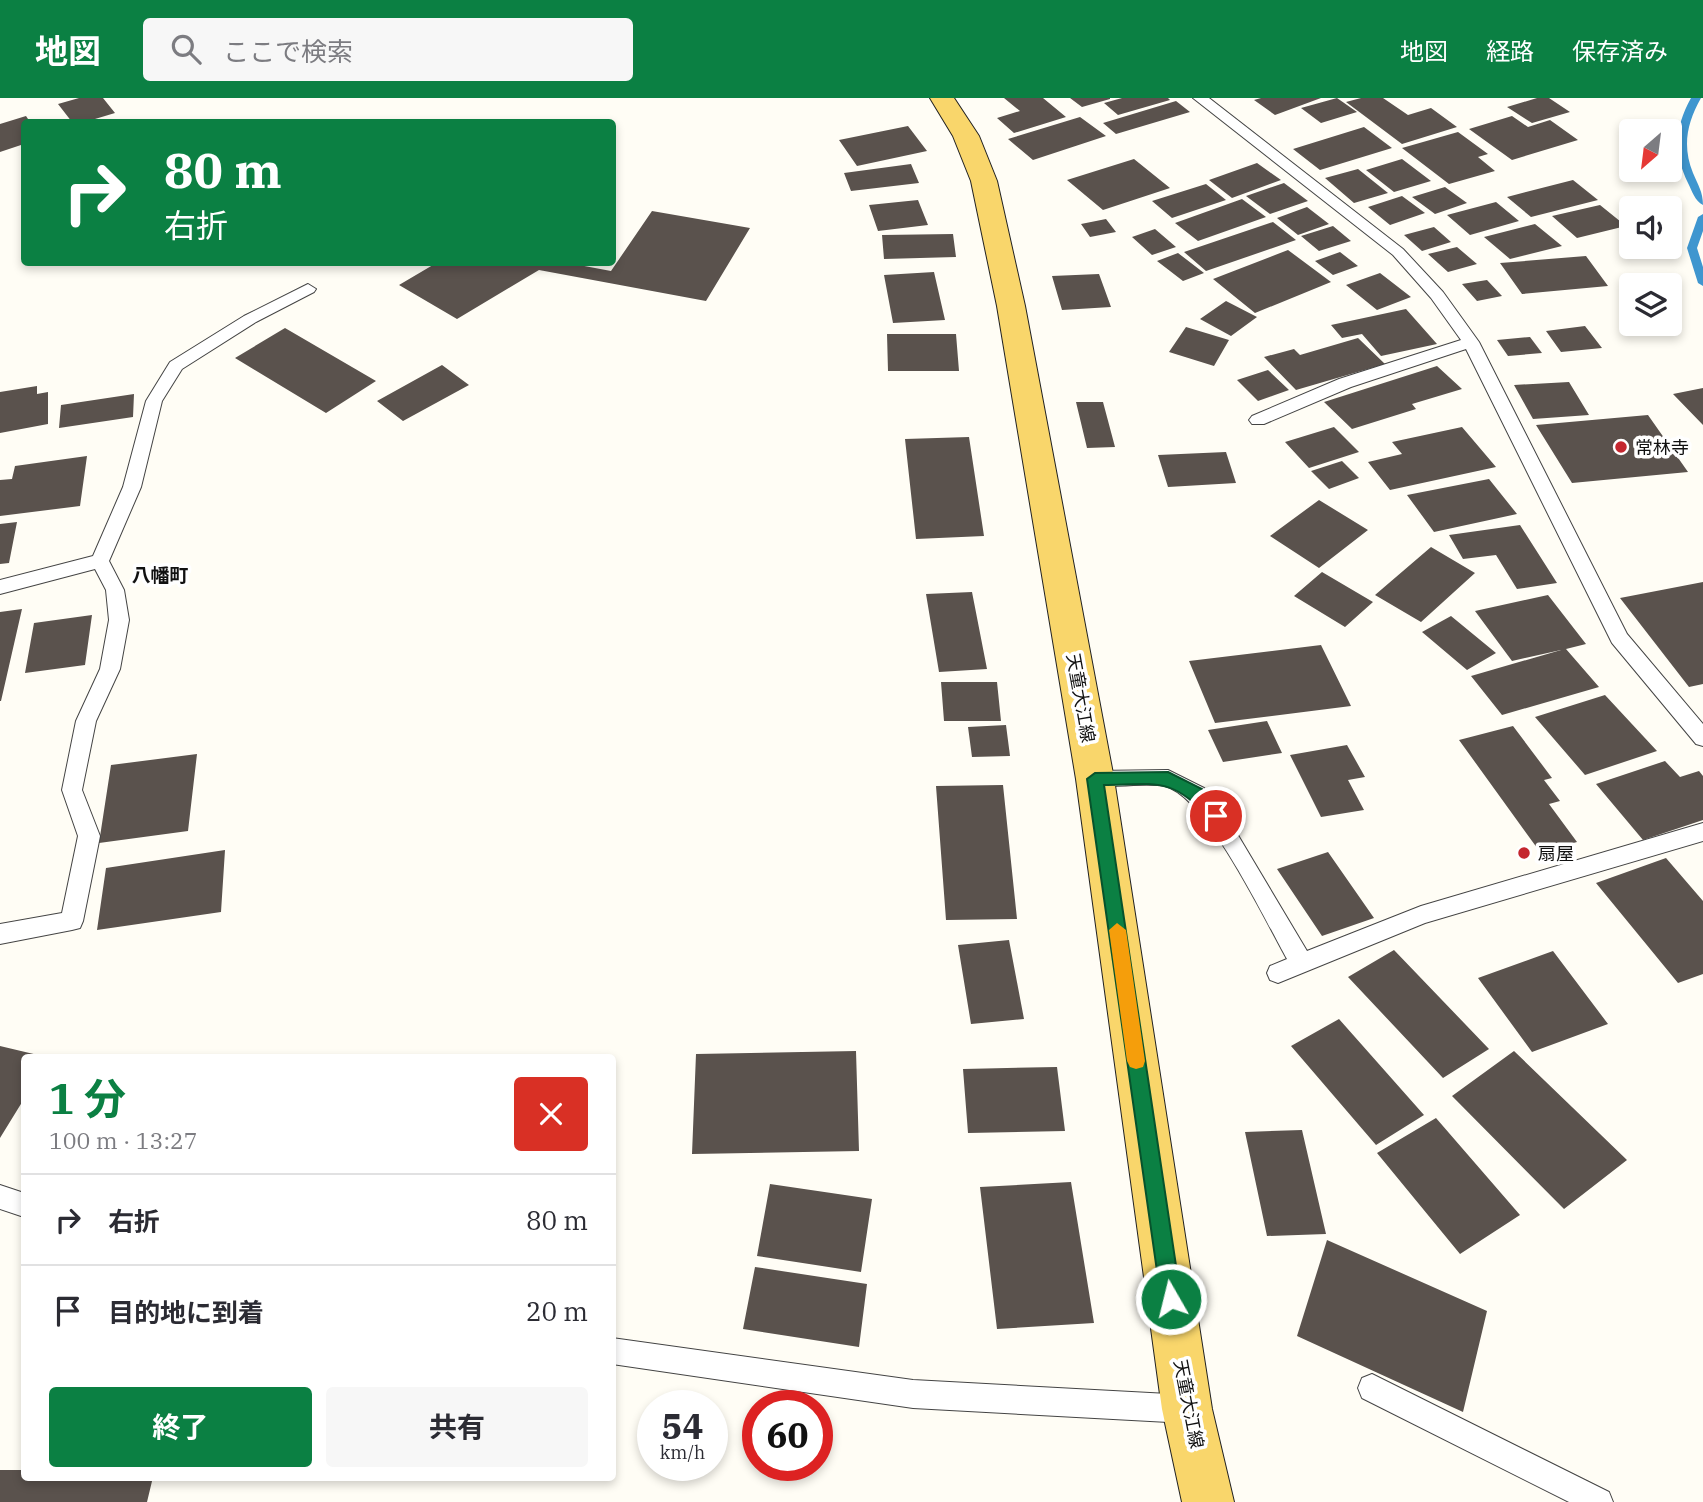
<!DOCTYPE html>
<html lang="ja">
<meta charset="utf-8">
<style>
body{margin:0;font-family:"IBM Plex Serif","Noto Sans JP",serif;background:#f7f7f7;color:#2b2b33;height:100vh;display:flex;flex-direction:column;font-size:26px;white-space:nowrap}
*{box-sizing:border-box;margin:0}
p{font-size:23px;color:#7c7c81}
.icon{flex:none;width:38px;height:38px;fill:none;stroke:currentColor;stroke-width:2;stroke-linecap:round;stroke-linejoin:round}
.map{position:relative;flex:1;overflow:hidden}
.side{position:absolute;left:21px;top:956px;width:595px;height:427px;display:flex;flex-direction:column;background:#fff;border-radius:7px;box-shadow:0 4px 10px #0003}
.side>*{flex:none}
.hud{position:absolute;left:21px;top:21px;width:595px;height:147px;border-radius:7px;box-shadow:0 4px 10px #0003;background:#0b8043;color:#fff;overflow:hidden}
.needle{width:46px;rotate:208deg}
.controls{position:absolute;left:1619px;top:21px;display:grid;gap:14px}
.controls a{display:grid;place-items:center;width:63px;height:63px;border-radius:7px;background:#fff;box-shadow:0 4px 10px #0003;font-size:35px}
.speed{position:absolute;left:637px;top:1292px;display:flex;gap:14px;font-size:35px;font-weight:700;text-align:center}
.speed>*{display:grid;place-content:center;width:91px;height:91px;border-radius:50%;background:#fff;box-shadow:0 4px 10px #0003;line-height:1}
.speed small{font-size:18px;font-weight:400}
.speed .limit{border:10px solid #d22;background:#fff;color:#111}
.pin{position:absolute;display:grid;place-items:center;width:60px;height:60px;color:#fff;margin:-30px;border:4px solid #fff;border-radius:50%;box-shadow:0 2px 7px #0007}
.me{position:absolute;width:77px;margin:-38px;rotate:352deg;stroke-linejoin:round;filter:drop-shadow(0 0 5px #0008)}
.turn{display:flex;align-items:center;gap:24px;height:147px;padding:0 28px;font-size:32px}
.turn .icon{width:91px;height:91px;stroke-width:2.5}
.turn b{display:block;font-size:49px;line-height:60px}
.round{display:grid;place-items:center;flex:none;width:74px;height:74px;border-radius:7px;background:#f7f7f7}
.headline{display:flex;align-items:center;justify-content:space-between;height:119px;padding:0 28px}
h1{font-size:42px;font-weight:700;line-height:52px;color:#0b8043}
.cta{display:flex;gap:14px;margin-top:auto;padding:14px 28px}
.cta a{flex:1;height:80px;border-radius:7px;background:#0b8043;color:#fff;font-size:28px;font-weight:700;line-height:80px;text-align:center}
.cta a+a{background:#f7f7f7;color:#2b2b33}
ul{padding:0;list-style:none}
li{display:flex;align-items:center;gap:21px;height:91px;padding:0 28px;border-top:2px solid #e1e1e2}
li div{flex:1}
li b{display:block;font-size:26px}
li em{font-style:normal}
header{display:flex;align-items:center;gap:42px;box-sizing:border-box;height:98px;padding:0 35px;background:#0b8043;color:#fff}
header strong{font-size:33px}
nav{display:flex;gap:38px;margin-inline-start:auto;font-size:24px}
.search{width:490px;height:63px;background:#f7f7f7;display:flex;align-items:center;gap:18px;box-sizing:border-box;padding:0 24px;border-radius:7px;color:#7c7c81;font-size:26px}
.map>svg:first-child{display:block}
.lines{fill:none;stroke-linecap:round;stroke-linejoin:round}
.stream{fill:#3f96cf;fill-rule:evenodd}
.building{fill:#5a524d}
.service-casing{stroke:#444;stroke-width:2}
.primary-casing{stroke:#222;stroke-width:2}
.service{fill:#fff;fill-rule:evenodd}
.primary{fill:#f9d66b;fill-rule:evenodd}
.route{fill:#0b8043;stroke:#07532c;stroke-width:2}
.slow{fill:#f59e0b}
.poi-dot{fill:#c4262e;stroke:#fff;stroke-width:2.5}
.labels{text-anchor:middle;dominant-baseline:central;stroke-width:7;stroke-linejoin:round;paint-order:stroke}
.poi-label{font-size:18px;fill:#111;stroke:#fff;text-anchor:start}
.street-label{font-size:18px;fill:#111;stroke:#fff}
.neighbourhood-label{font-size:19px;font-weight:bold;fill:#111;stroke:#fff}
</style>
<header>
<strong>地図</strong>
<div class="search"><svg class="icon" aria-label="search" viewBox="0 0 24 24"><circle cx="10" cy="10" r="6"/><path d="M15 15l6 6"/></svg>ここで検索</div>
<nav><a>地図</a><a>経路</a><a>保存済み</a></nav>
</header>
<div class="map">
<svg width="1703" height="1404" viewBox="0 0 1703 1404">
<rect width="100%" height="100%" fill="#fffdf5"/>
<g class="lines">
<path class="stream" d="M1691,0H1701C1687,25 1682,48 1693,75C1698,87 1703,94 1703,107C1695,103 1692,93 1688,85C1673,54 1675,29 1691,0Z
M1703,116V133L1697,150L1703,169V188L1698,185L1687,150L1698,119Z"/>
</g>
<path class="building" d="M79,0H103L115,15L85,24H72L58,6Z
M1004,0H1043L1066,19L1014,35L997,20L1020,13Z
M1070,0H1110V1L1082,9Z
M1122,0H1168L1170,2L1118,17L1104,5Z
M1261,0H1321L1275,17L1254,2Z
M1337,0L1357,14L1321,25L1301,10Z
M1361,0H1383L1408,17L1431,10L1457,29L1402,46L1346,4Z
M1537,0H1549L1570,14L1532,25L1507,9Z
M1176,3L1190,14L1116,36L1103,25Z
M26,18L30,24H24V46L0,54V26Z
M1512,18L1528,29L1550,22L1578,42L1512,62L1469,31Z
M1080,19L1106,38L1033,62L1008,41Z
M908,28L927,53L857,68L839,42Z
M1364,29L1392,50L1320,72L1293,51Z
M1458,34L1488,56L1478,59L1495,73L1449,86L1402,50Z
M1134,61L1170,90L1103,112L1067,82Z
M1402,61L1431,83L1394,94L1366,72Z
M1257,65L1281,82L1232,100L1209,82Z
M911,66L919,85L851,93L844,75Z
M1358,71L1388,95L1354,105L1325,80Z
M1573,82L1598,102L1531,119L1507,99Z
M1284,85L1308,103L1270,116L1246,98Z
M1206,86L1226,102L1172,120L1152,103Z
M1445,89L1467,105L1435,116L1412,99Z
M1402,98L1425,115L1390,127L1368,109Z
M1242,101L1266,119L1198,143L1175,125Z
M918,102L928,127L878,133L869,107Z
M1496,104L1519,123L1470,137L1447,117Z
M1600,107L1626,128L1577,140L1552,118Z
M1307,109L1329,126L1298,137L1277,120Z
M652,113L750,130L706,203L539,172L457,221L399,187L438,164H563L611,173Z
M1106,121L1116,134L1090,139L1081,126Z
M1273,124L1296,142L1206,173L1184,154Z
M1535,126L1562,148L1510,161L1484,139Z
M1333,128L1351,143L1319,153L1301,138Z
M1434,129L1451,144L1422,153L1404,137Z
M1155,131L1176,149L1152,157L1132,139Z
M953,136L956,159L884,161L882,137Z
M1457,149L1477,166L1448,174L1428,156Z
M1288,152L1331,184L1255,215L1213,181Z
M1340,154L1358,168L1333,177L1315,163Z
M1178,155L1204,175L1183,183L1157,163Z
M1586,158L1608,188L1522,196L1500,165Z
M934,174L945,222L893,225L884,177Z
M1380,175L1411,199L1377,212L1346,187Z
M1099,176L1111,209L1062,212L1052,178Z
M1487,182L1502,198L1477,203L1462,186Z
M1226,203L1257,219L1231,238L1200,221Z
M1406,211L1437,246L1381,258L1362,236L1342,240L1331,227Z
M1585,228L1602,250L1561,254L1546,233Z
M1186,229L1229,242L1214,268L1169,254Z
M285,230L376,283L326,315L235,260Z
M887,236H956L959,273H888Z
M1530,239L1542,255L1508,258L1497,242Z
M1358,240L1385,266L1296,292L1264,259L1294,251L1300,257Z
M442,267L469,287L403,323L377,303Z
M1437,268L1462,291L1412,306L1416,311L1352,331L1324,304Z
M1268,272L1289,292L1258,303L1237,282Z
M1569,284L1589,317L1533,321L1514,287Z
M37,288V296L48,294V326L0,335V294Z
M1703,290V327L1673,296Z
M134,296L133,319L59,330L61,307Z
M1076,304H1103L1115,349L1087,350Z
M1648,317L1688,374L1572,385L1536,327Z
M1334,329L1359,354L1309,370L1285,344Z
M1462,329L1496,369L1390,392L1368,364L1402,356L1392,344Z
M969,339L984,438L916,441L905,341Z
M1226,354L1236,385L1168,389L1158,357Z
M87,358L80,408L0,418V382L12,381L15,368Z
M1342,363L1359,380L1329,391L1311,373Z
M1489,381L1517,416L1434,434L1407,397Z
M1319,402L1368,432L1319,470L1270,438Z
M17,424L9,465L0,466V426Z
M1520,427L1557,485L1517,491L1496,457L1463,461L1449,437Z
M1431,449L1475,475L1421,524L1375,497Z
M1322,474L1373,504L1345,529L1294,498Z
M1703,484V586L1689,589L1620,500Z
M972,494L987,571L939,574L926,496Z
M1548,497L1586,546L1566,551L1599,589L1502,617L1471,578L1561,552L1512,563L1475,513Z
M22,511L1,603H0V514Z
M92,517L85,567L25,575L34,525Z
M1451,518L1496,555L1467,572L1422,534Z
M1321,547L1351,608L1215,625L1189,563Z
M941,584H997L1001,623H944Z
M1605,597L1657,653L1585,677L1535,619Z
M1267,623L1282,655L1223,664L1208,632Z
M1006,627L1010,658L972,659L968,629Z
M1513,628L1552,680L1544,682L1560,703L1549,706L1577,744L1540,754L1459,642Z
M1347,647L1365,679L1348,682L1364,712L1321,719L1290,657Z
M197,656L188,733L99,745L111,667Z
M1665,663L1680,679L1699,673L1703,678V722L1643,742L1596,686Z
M1003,687L1017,821L946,822L936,688Z
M225,752L221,814L97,832L106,770Z
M1328,754L1374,820L1322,838L1277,771Z
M1666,760L1703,803V876L1678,885L1596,785Z
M1009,842L1024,921L971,926L958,847Z
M1394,852L1489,951L1443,980L1348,879Z
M1553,853L1608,926L1532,954L1478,880Z
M1339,921L1424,1017L1376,1047L1291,948Z
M0,948L42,958L24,959V1001L0,1040Z
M856,953L859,1053L692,1056L696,956Z
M1514,953L1627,1062L1564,1111L1452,998Z
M1057,969L1065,1033L968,1035L963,971Z
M1436,1020L1520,1117L1460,1156L1377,1055Z
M1302,1032L1326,1136L1267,1138L1245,1034Z
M1071,1084L1094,1225L997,1231L980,1089Z
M770,1086L872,1101L861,1174L757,1158Z
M1327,1142L1487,1213L1463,1314L1297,1238Z
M755,1169L867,1186L859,1249L743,1231Z
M0,1372H24V1379H153L147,1404H0Z"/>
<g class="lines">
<g class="service-casing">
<path id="service" d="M1193,0H1209L1403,151L1443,194L1479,244L1627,536L1703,626V648L1696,646L1612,545L1466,251L1351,289L1264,326H1252L1249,322L1252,318L1339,281L1461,242L1431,200L1393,157Z
M308,186L316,191L314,194L256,224L182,271L162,303L141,389L109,463L124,492L129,522L120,571L96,623L82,692L100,738L83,823L80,830L72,832L0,846V826L62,815L78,738L62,692L76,623L100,571L109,522L106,492L95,471L0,496V482L93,458L123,389L146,303L170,264L244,218Z
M1168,672L1204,690L1223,712L1307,853L1421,808L1703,725V743L1425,825L1278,885L1270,882L1267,875L1270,868L1287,861C1265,822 1207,699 1165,688C1147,684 1114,689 1095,689L1088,687L1085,681L1088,675L1095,673Z
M0,1087L24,1095V1119L0,1111Z
M612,1240L913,1282L1187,1297L1197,1301L1201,1311L1197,1321L1187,1325L913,1310L612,1266Z
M1372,1276L1609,1394L1613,1404H1569L1362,1300L1358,1290L1362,1280Z"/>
</g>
<g class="primary-casing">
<path id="primary" d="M930,0H954L979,38L997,83L1025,208L1114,681L1212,1311L1234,1404H1182L1162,1311L1076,681L997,208L971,83L953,38Z"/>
</g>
<use href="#service" class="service"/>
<use href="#primary" class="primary"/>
</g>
<path class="route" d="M1168,674L1202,691L1222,713V722H1211C1173,679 1158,686 1104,687L1181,1201L1178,1208L1171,1211L1164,1208L1161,1201L1087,681L1095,675Z"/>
<path class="slow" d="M1117,825L1126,832L1145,963L1143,969L1136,971L1130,969L1127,963L1109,832Z"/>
<g class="poi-dot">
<circle cx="1621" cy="349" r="7"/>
<circle cx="1524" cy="755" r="7"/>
</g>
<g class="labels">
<g class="poi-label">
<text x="1635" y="349">常林寺</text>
<text x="1538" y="755">扇屋</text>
</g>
<g class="street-label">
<text transform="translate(1081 600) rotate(80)">天童大江線</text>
<text transform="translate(1189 1306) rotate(79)">天童大江線</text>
</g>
<g class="neighbourhood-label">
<text x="160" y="477">八幡町</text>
</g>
</g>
</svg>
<div class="controls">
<a><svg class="needle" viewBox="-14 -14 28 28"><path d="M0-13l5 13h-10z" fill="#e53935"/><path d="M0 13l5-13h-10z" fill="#7c7c81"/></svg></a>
<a><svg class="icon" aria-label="sound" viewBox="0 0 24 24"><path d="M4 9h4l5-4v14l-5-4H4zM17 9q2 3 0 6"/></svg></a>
<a><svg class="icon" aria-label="layers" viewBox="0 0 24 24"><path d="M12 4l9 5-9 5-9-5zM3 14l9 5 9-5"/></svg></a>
</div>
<div class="speed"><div>54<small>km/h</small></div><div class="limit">60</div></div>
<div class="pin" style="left:1216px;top:718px;background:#d93025"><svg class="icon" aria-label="arrive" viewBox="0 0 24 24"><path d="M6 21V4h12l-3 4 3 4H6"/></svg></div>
<svg class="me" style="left:1171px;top:1201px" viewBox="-20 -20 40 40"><circle r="17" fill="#0b8043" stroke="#fff" stroke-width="3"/><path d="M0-11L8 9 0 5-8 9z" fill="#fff"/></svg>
<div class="hud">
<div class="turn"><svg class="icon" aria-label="right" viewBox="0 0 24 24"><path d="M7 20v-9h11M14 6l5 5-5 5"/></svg><div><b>80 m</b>右折</div></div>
</div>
<section class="side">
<div class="headline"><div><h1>1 分</h1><p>100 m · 13:27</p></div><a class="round" style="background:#d93025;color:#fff"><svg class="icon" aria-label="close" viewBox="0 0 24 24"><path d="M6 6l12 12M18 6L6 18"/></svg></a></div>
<ul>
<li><svg class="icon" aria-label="right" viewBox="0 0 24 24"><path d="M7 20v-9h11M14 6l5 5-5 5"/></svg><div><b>右折</b></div><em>80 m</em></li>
<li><svg class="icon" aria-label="arrive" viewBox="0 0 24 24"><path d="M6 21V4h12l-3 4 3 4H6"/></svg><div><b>目的地に到着</b></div><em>20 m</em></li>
</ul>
<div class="cta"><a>終了</a><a>共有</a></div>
</section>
</div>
